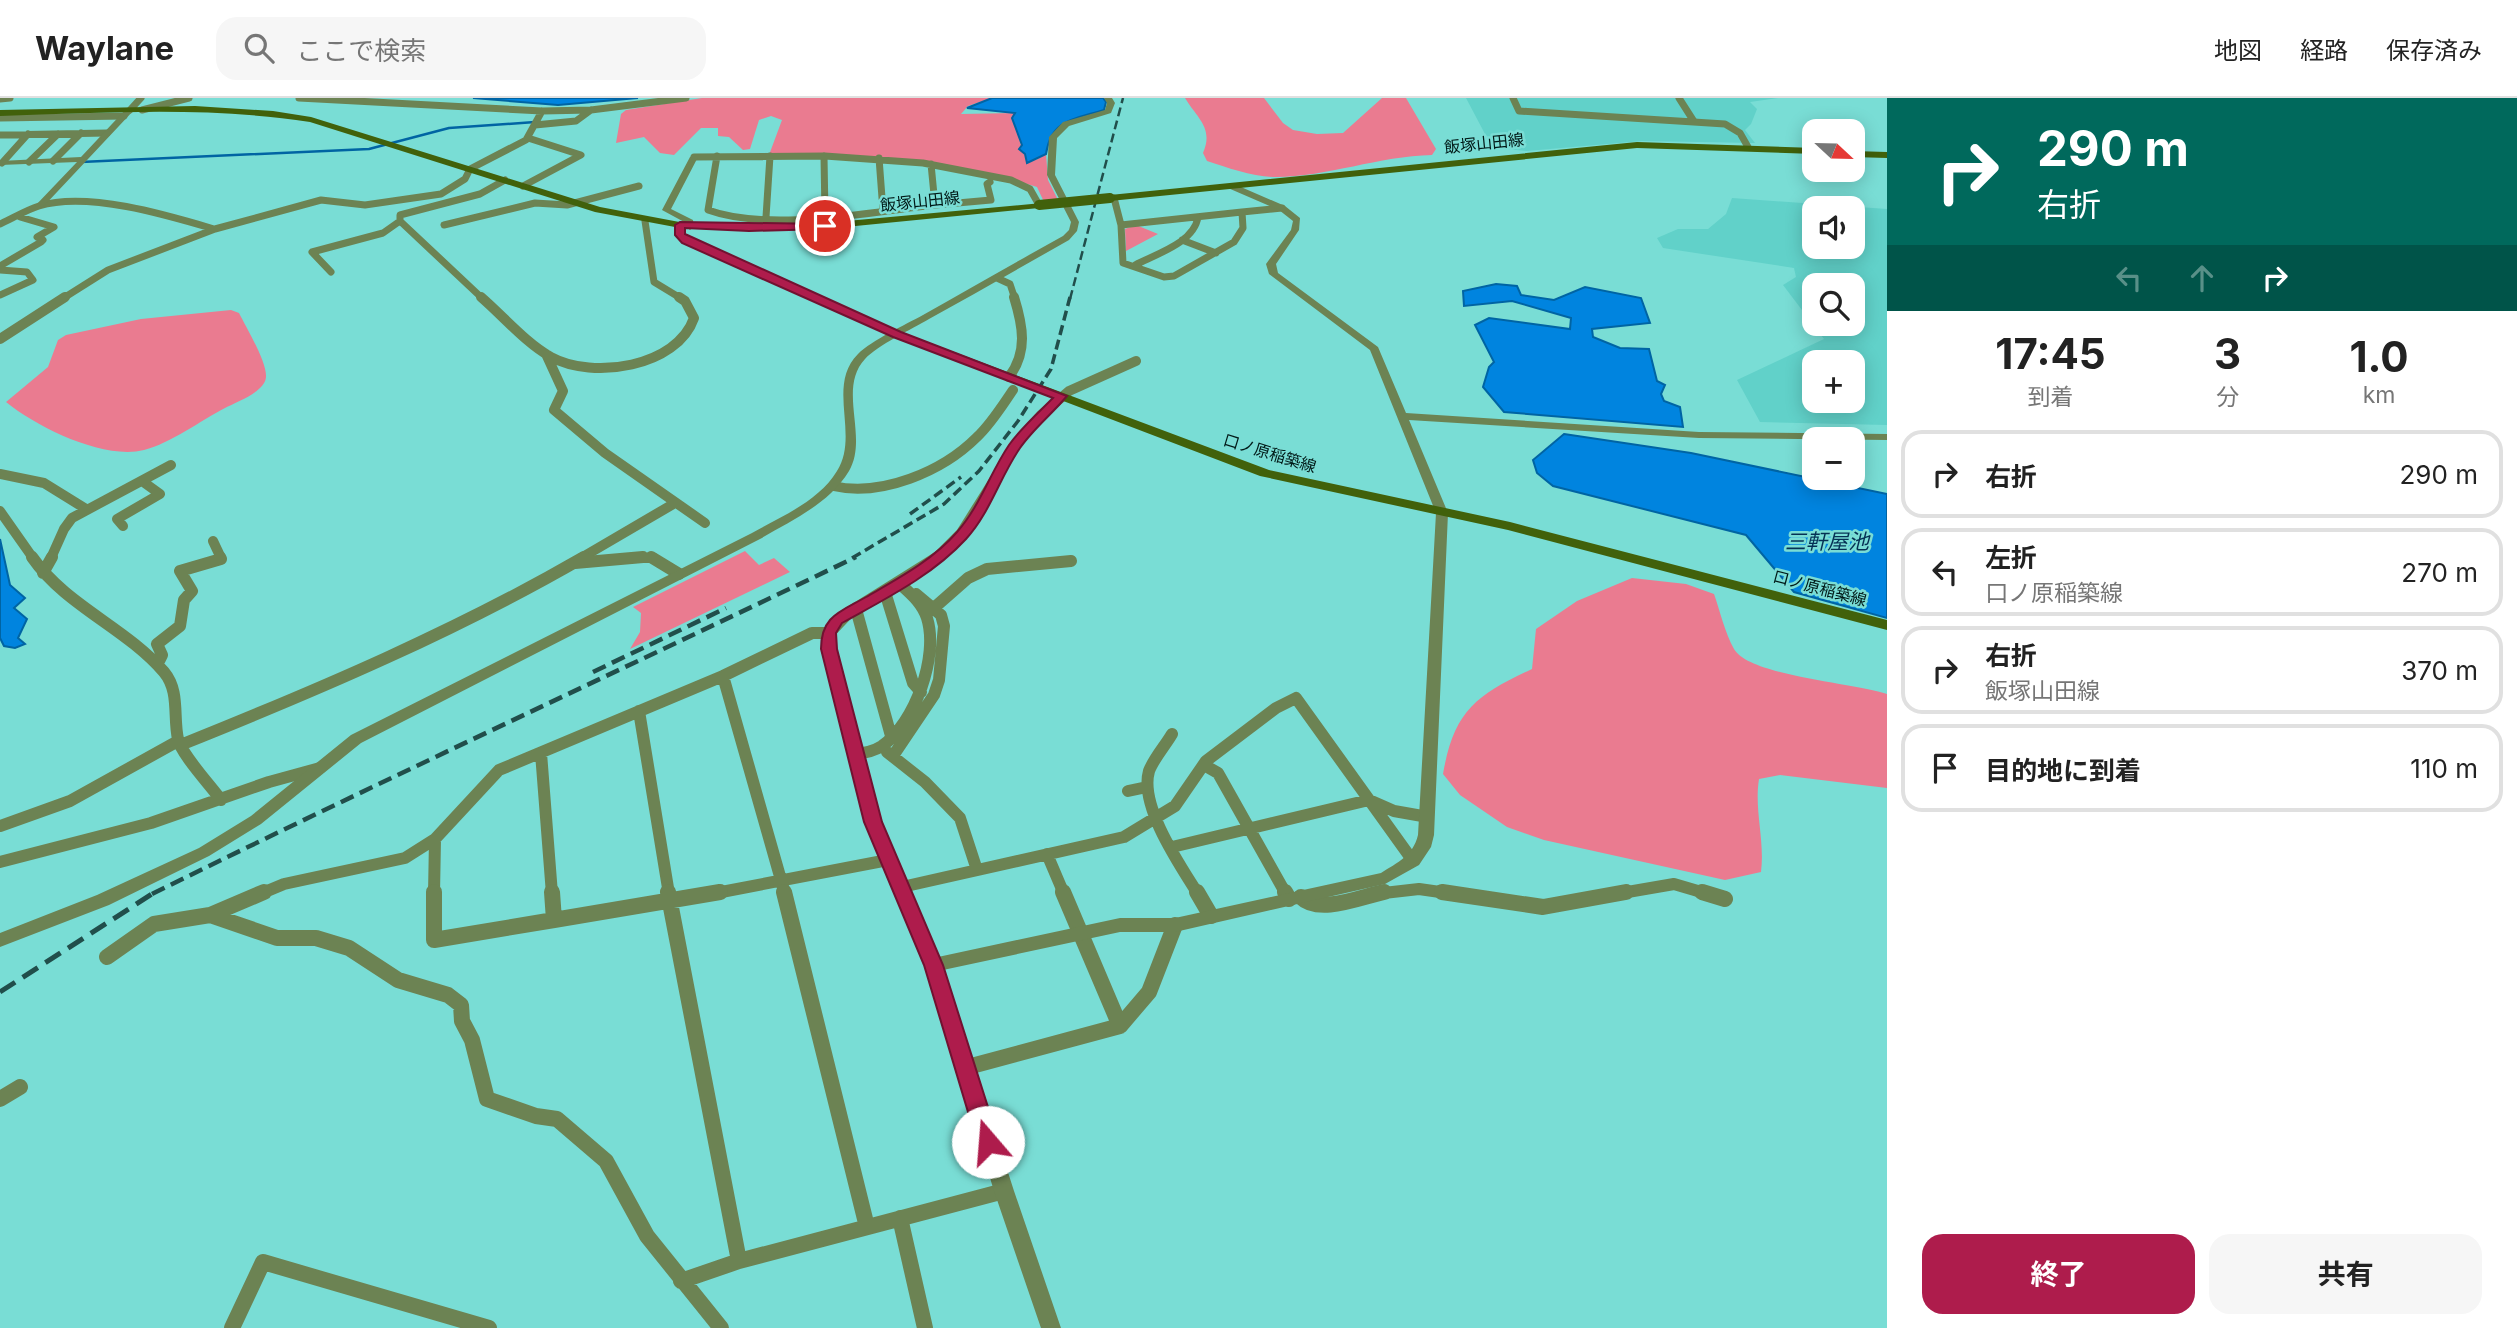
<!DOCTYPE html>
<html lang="ja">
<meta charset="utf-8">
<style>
body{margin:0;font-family:Inter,"Noto Sans JP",sans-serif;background:#f6f6f6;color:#222;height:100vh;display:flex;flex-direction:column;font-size:26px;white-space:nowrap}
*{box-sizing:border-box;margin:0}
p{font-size:23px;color:#767676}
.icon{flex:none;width:38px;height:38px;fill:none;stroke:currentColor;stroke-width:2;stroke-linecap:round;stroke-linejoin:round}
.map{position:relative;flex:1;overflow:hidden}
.side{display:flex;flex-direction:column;background:#fff;width:630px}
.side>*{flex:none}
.banner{background:#00695c;color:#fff;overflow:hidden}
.needle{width:46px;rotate:112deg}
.buttons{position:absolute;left:1802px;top:21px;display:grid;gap:14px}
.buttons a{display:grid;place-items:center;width:63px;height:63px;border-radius:14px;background:#fff;box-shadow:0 4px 18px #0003;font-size:35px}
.pin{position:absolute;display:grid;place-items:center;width:60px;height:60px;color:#fff;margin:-30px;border:4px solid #fff;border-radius:50%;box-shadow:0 2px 7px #0007}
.me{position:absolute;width:77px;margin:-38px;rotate:342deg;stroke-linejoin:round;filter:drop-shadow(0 0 5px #0008)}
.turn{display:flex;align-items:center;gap:24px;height:147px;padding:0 35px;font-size:32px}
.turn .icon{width:91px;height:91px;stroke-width:2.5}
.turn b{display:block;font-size:49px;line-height:60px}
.lanes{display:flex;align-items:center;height:66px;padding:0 35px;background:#0003;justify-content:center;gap:35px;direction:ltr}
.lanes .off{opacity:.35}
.eta{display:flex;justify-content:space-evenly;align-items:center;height:119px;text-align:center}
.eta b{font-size:42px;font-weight:700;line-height:49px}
.primary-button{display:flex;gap:14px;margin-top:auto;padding:14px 35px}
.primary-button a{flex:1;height:80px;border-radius:21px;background:#ae1c4c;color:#fff;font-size:28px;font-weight:700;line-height:80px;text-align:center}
.primary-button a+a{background:#f6f6f6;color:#222}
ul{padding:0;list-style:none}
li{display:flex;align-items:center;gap:21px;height:88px;margin:0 14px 10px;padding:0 21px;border:4px solid #e0e0e0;border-radius:21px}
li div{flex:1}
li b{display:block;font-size:26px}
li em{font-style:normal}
header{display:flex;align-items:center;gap:42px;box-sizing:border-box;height:98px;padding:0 35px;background:#fff;border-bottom:2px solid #e0e0e0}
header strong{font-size:33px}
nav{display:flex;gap:38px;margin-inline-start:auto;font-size:24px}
.search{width:490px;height:63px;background:#f6f6f6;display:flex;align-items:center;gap:18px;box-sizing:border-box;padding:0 24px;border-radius:21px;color:#767676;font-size:26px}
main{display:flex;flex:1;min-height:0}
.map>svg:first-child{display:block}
.built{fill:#61d1c9;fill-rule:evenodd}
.green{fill:#ea7b90}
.water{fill:#0084df;stroke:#0064a3;stroke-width:2}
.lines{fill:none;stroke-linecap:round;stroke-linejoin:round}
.stream{stroke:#0064a3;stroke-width:2.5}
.minor-far3{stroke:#6c8353;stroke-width:7}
.minor-far2{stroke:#6c8353;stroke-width:10}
.minor-far1{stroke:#6c8353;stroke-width:12}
.minor{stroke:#6c8353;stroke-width:16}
.tertiary{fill:#6c8353;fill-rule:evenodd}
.secondary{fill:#41610b;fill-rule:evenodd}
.rail-far3{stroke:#214e4b;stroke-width:2.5;stroke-dasharray:9 4.5;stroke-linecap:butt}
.rail-far2{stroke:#214e4b;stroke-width:3.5;stroke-dasharray:10 5;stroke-linecap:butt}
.rail-far1{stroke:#214e4b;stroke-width:4.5;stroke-dasharray:14 7;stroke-linecap:butt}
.rail{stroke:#214e4b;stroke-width:5;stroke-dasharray:18 9;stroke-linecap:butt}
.secondary-bridge{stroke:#41610b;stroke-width:10}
.route{fill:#ae1c4c;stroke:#711231;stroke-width:2}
.labels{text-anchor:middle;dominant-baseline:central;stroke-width:5;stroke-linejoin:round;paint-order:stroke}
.far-street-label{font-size:16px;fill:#001917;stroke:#79ddd5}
.water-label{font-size:21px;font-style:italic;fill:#053054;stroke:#79ddd5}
</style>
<header>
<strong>Waylane</strong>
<div class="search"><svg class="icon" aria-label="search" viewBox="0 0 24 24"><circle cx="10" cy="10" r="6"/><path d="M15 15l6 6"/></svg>ここで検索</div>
<nav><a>地図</a><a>経路</a><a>保存済み</a></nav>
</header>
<main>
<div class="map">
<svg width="1887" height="1230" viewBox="0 0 1887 1230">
<rect width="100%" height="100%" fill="#79ddd5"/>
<path class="built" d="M1466,0H1778L1750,4L1757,11L1751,26L1745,32L1755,45L1642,43L1527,53L1507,51L1494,45L1485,36Z
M1732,100L1887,111V327L1760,324L1737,282L1824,241L1783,187L1796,179L1794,170L1663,150L1657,140L1678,131H1708L1726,116ZM1815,110H1853V149H1815ZM1853,187V226H1815V187ZM1815,264H1853V303H1815Z"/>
<path class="green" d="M702,0H992L968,8L961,16L1015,15L1022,53L1036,62L1046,56L1048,82L1058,102L1044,104L1037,89C949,61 862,57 769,57L782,22L771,18L759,22L750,51L743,52L729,39L718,38V30H701L674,57L660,55L644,39L616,45L621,16L626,12Z
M1185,0H1264L1283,25L1293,32L1317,36L1343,35L1382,0H1406L1436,51L1432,57C1379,58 1327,79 1276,79C1254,79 1228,70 1207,63L1203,55C1214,30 1197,20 1185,0Z
M1136,127L1158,136L1126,153L1125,131Z
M231,212L239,215C246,229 267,264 266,279C265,294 236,304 225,310C200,323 171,345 144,352C104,362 38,330 6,304L48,269L58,242L66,237L141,221Z
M745,453L759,467L774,460L790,474L630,551L640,534L641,515L633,509Z
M1632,480L1686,486L1714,496C1720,513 1725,535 1734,551C1749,578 1856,585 1887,596V690L1780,677L1759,681C1754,712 1765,742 1761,774L1725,782L1544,742L1507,729L1460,697L1443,676C1454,613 1476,597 1532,571L1536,531L1577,503Z"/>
<path class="water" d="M473,0H638L558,7Z
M992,0H1103L1106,4L1104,12C1075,21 1051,21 1046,56L1027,65L1025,56L1019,51L1022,47L1012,20L1015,15L967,10Z
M1496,186L1517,188L1521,197L1554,202L1585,189L1641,200L1650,225L1592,231L1593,239L1620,250L1649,251L1657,283L1665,287L1661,296L1664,303L1680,309L1683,329L1504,314L1483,289L1489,269L1494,264L1475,227L1489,220L1570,231L1571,220L1512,203L1464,208L1463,193Z
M1564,336L1691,355L1887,396V520L1794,494L1746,437L1553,388L1537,375L1533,362Z
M0,441L10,487L25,500L14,510L27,521L18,540L25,546L15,550L4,548L0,540Z"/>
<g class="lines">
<path class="stream" d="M81,64L369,51L449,30L535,24"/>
<path class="minor-far3" d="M299,0L542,13L591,12L686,0
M1513,0L1519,13L1725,26L1740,35L1748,49
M1679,0L1693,22
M0,1L10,0
M130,12L141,0
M142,12L189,0
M0,20L124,18
M535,27L576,23L591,12
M0,37L107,35
M717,58L708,112C768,134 871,114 935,107L931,66
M824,58L825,118
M694,59L825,58L923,65L1011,82L1030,91L1039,107
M879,60L883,113
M53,63L81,35
M29,64L58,36
M2,65L28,36
M523,88L581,57L528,40
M1114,100L1121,127
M935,107L991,102L987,86L990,84
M1242,114L1243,130L1234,144L1174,178L1164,179L1123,165L1121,127Z
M1242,114L1282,110
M766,119L770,58
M400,123L483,201
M645,123L654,184L682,201
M0,126C13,120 26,112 39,108C87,93 167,117 214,131
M444,127L535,105L567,107L639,88
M1182,142L1216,155
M1135,167C1156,156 1194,145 1198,119
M0,168L41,144L43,142L37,139L54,129L20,119
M0,172L27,174L33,182L0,197
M331,174L312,154L383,135L400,123V117L480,96L505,82
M997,180L1010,186L1015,201
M62,201L108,172L215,131L321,102L365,107L441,96L465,81L470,71L526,42L542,13"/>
<path class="minor-far2" d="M481,199C504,219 526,245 551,259C593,282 677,269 694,220L685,203L679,199
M0,241L65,199
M546,256L563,293L554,312L605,355L705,425
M1009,279C1028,254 1023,228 1014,199
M0,376L44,385L86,411
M833,388C881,399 942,374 977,339C991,326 1002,308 1013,292
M0,413L33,460
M123,428L117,421L160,396L142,383
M213,443L221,460
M51,460L64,431L72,420L171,367
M581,460L675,405
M624,460H654
M936,460L961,435L1018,344L1041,317L1069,293L1136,263"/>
<path class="minor-far1" d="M32,459C66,508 125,529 164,574C180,593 173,619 178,641C181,656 211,688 221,702
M651,459L679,476
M575,465L643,459
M43,475L52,459
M885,494L913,585L921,594
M935,509L968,480L987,471L1071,463
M856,511L891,638
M158,565L162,557L157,546L180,528L184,502L192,493L180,473L221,461L220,459
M723,578L785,796
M639,613L669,796
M1172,636C1165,648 1154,660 1149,673C1139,708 1180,767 1198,796
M183,646C320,591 456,533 584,459
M887,654L925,684L960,720L977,772
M541,655L552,796
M895,655L934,597L939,582L944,528L941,517L916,496
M856,656C865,655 874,653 882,648C915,625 939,558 927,520C922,505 911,496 900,486
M1204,667L1218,675L1286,796
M1128,693L1147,689
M0,728L70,703L178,643
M1172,749L1369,702L1394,713L1428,719
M1047,756L1064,796
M0,764L151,725L269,684L320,670
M902,789L1124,739L1175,708L1206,663L1276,610L1296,600L1413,763
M260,796L284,786L405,760L435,741L499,672L723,578L812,535H829L847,516L938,459
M434,796L435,741
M711,796L888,762
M1375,796L1419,791L1454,796
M1616,796L1674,786L1708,796"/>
<path class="minor" d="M434,794V842L554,822
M552,794L554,822L720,794
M668,794L739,1163
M784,794L867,1129
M1197,794L1211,818
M1285,794L1289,801
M1442,794L1543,809L1626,794
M1702,794L1725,801
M1301,799C1319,817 1360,799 1384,794
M210,817L264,794
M107,859L154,826L210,817L277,840H316L349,850L398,882L448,897L461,907L462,923L472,942L487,1001L536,1018L557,1021L606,1063L647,1138L721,1230
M1120,928L1149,894L1175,827
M964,970L1120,928L1063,794
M0,1001L20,989
M900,1120L925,1230
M681,1183L739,1163L1004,1093
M232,1230L263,1164L489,1230"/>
<path class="tertiary" d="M1104,0H1112L1115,5L1111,15L1069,28L1057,40L1055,77L1079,124L1077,133L1069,142C1023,168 976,195 929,221C912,231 878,247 865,261C837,291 869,339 849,373C829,406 792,422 760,441L361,645L261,726L209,758L109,807L0,849V835L97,797L199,750L251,718L351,637L752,435C782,418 819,403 837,373C860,337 826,288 858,256C872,242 905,227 923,217C969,191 1016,164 1063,138L1069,132L1071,124L1047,77L1049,39L1063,24L1105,12L1107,5Z
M127,10L134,12L42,110L35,108L77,64L0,67V63L81,59Z
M694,57L698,59L671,111L693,122L694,129L690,132L686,129V125L662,112L690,59Z
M1228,86H1234L1285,108L1300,120L1299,132L1276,166L1278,175L1378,249L1406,315L1699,334L1887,336V342L1699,340L1409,322L1448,415L1434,737L1431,749L1419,767L1385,786L1175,834H1120L943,872L1014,1093L1061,1230H1041L994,1093L925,867L865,724L822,551V535L829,531L836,535V551L881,724L938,859L1120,820H1175L1381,775C1398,764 1413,758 1418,737L1436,415L1370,252L1269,176L1266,166L1291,132L1293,123L1279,112L1228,90Z"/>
<path class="secondary" d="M195,8L273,13L311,19L600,109L690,126L825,125L1042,105L1044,107L1039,110L825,131H685V136L901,234L1269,372L1510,424L1887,522V532L1508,432L1260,378L893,238L682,144L675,137V129L595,114L310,24C207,8 104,15 0,18V12Z
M1637,44L1815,50V56L1637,50L1110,103L1105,100L1110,97Z
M1853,53L1887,54V60L1853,59Z"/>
<path class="rail-far3" d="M1070,201L1123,0"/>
<path class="rail-far2" d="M910,416L961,379
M852,460L944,406L979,373L1018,323L1051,271L1070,199"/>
<path class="rail-far1" d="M593,574L726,510
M152,796C385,681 621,572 856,459"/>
<path class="rail" d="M0,894L155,794"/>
<path class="secondary-bridge" d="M1039,107L1110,100"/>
</g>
<path class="route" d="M680,124L828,126L825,131L749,133L685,130V136L901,234L1067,298C1052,316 1033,331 1020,350C1000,379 990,415 966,441C932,478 885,501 842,525L836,535L837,551L882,724L943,867L999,1044L996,1051L988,1054L981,1051L977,1044L924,867L864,724L821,551C821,518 840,514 866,499C897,481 933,462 957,434C980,408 990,375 1009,347C1021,330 1038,315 1053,300L893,239L682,145L675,137V127Z"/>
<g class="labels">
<g class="far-street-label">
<text transform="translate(1484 45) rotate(-6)">飯塚山田線</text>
<text transform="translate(920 103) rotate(-6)">飯塚山田線</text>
<text transform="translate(1270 355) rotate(17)">口ノ原稲築線</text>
<text transform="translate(1820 490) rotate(15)">口ノ原稲築線</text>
</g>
<g class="water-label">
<text x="1827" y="443">三軒屋池</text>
</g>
</g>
</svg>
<div class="buttons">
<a><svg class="needle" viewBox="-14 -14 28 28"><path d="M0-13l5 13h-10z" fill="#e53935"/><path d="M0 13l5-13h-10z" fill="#767676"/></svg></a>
<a><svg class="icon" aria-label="sound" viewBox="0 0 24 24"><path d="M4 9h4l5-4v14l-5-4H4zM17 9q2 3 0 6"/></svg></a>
<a><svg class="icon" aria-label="search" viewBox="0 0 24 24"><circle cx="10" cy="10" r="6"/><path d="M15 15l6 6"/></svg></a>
<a>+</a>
<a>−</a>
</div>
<div class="pin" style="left:825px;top:128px;background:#d93025"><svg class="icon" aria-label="arrive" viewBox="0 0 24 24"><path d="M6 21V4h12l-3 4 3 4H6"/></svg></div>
<svg class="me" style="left:988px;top:1044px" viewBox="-20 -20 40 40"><circle r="19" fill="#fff"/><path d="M0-13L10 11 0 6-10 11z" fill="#ae1c4c"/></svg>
</div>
<section class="side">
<div class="banner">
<div class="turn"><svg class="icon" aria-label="right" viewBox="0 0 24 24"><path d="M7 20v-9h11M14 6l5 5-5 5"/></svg><div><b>290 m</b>右折</div></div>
<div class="lanes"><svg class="icon off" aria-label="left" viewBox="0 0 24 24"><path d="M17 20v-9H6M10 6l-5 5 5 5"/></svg><svg class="icon off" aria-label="ahead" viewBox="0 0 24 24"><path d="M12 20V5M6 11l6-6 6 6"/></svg><svg class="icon" aria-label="right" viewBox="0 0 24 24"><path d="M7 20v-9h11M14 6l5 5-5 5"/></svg></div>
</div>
<div class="eta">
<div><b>17:45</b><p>到着</p></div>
<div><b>3</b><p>分</p></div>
<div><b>1.0</b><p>km</p></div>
</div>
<ul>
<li><svg class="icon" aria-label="right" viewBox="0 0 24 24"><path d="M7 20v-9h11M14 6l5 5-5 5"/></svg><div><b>右折</b></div><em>290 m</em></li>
<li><svg class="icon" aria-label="left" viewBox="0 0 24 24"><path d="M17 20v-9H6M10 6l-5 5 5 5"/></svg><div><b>左折</b><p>口ノ原稲築線</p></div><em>270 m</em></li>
<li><svg class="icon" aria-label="right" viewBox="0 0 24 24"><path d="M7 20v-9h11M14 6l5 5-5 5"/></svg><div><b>右折</b><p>飯塚山田線</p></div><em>370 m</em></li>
<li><svg class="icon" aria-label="arrive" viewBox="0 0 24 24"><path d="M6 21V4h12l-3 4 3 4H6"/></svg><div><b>目的地に到着</b></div><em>110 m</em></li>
</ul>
<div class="primary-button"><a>終了</a><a>共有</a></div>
</section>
</main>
